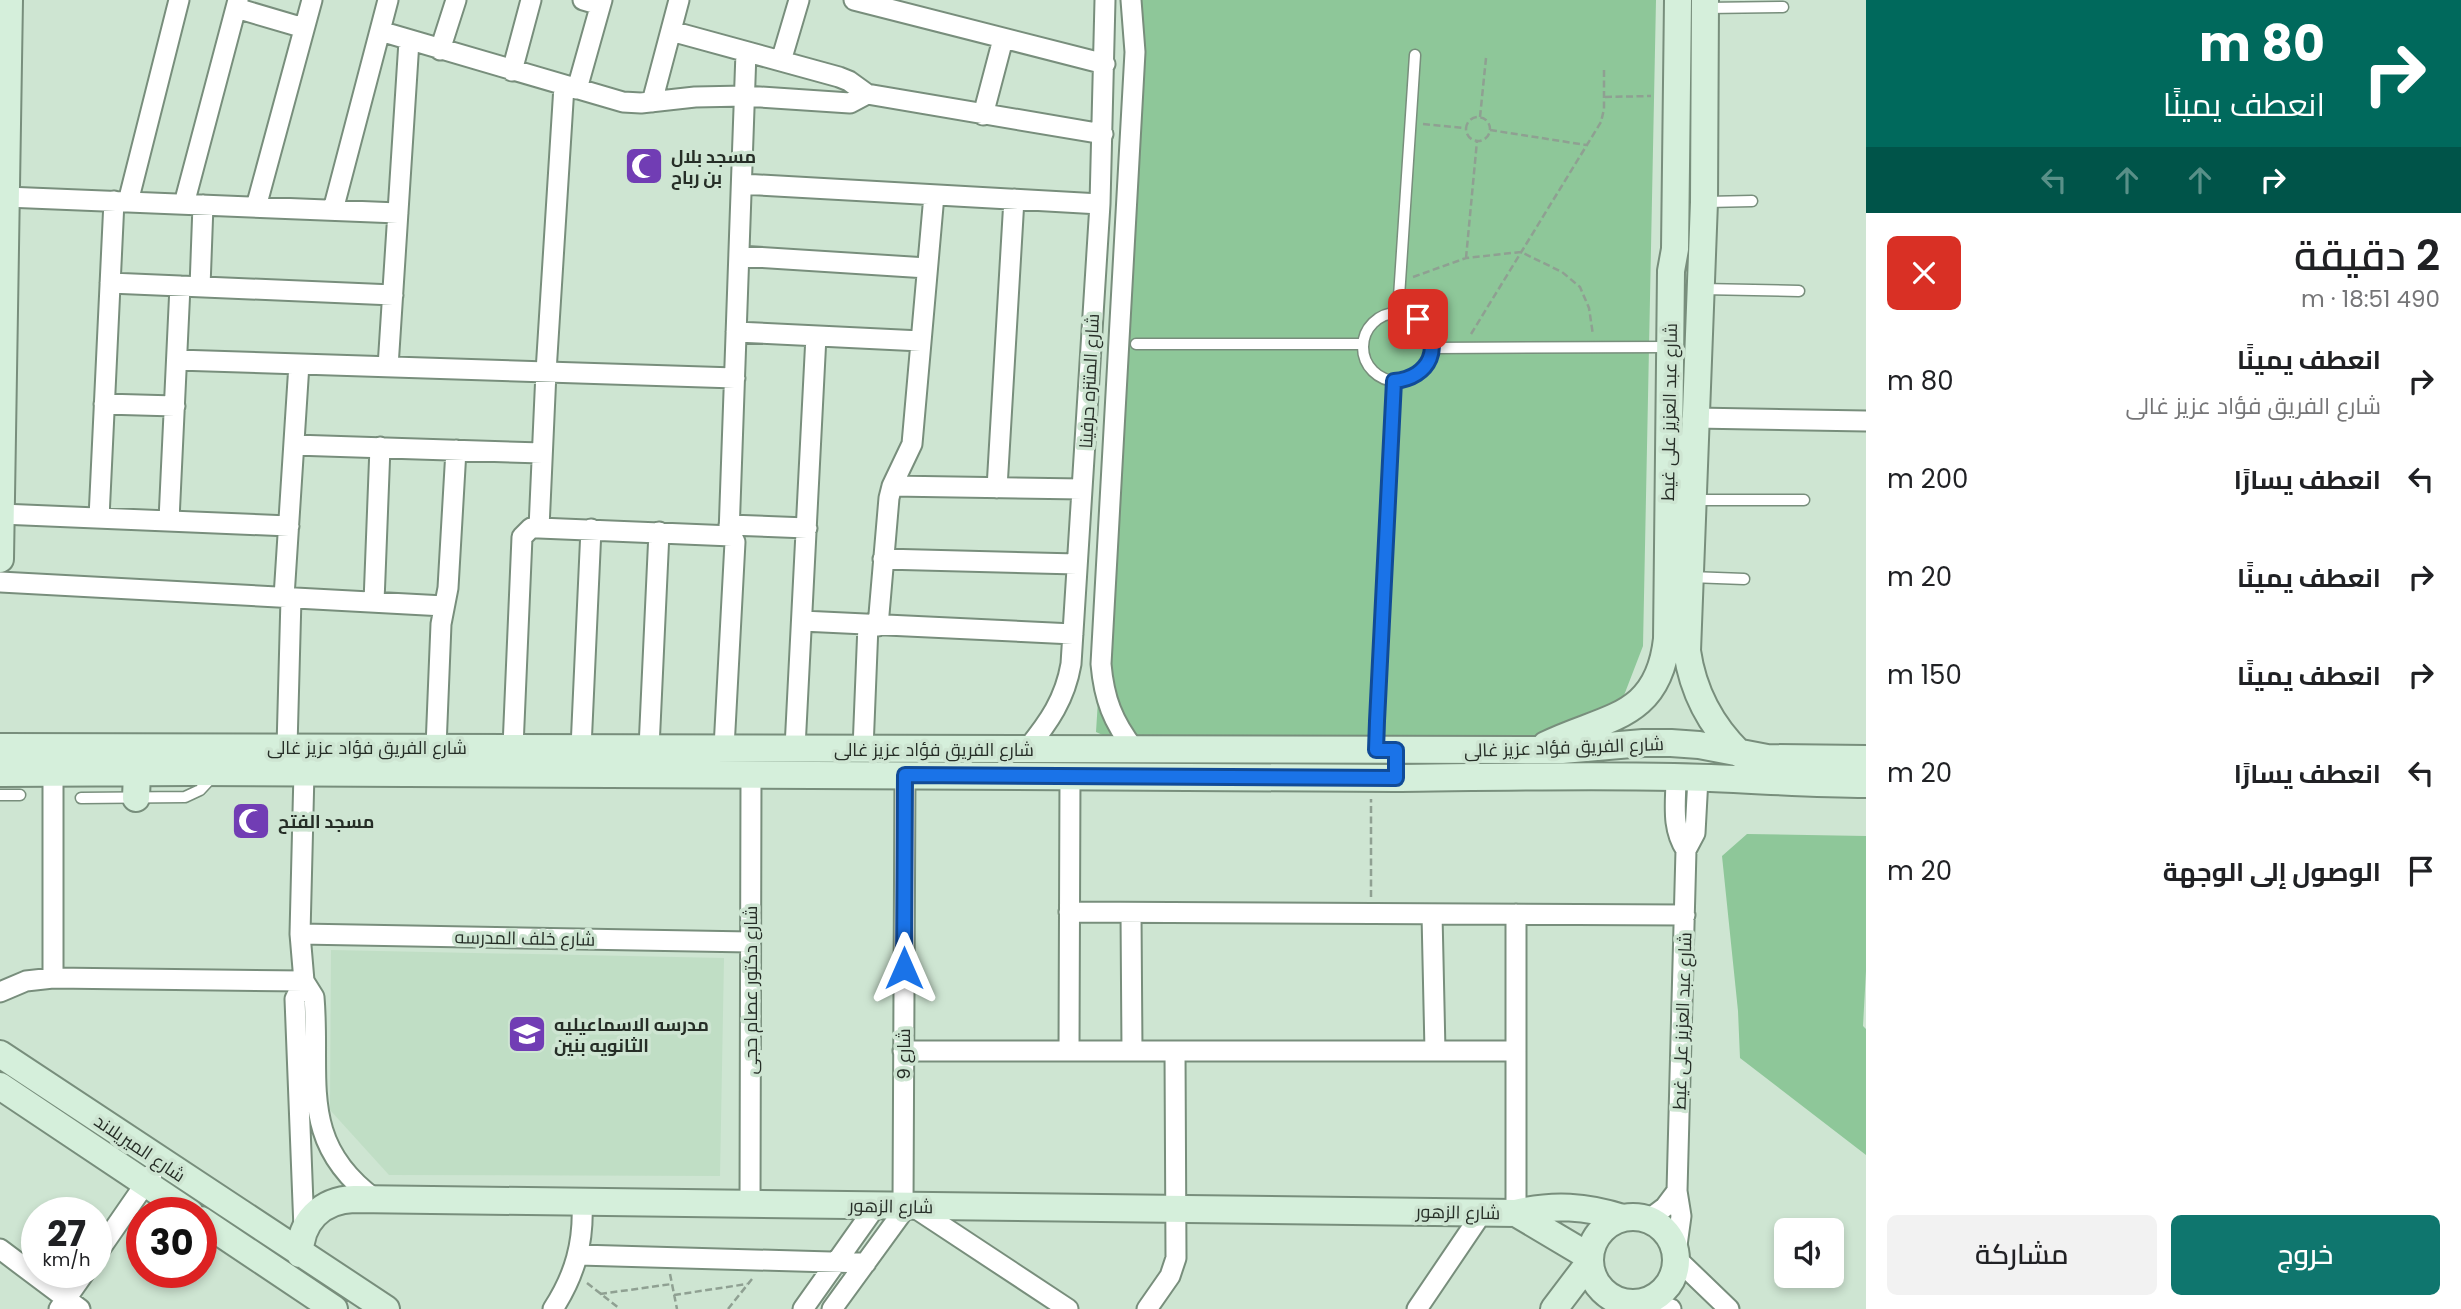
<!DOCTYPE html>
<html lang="ar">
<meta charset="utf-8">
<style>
body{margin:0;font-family:Poppins,Cairo,sans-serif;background:#f2f2f2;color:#202124;direction:rtl;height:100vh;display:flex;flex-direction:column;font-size:26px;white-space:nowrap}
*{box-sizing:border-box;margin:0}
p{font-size:23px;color:#757577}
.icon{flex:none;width:38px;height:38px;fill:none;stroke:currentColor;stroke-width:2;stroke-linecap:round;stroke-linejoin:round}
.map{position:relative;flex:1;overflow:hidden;direction:ltr}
.side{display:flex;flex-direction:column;background:#fff;width:595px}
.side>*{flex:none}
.top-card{background:#00695c;color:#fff;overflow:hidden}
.buttons{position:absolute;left:1774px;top:1218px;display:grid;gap:14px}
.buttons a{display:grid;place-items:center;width:70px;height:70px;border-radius:10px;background:#fff;box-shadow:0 4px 10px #0003;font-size:35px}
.speed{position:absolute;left:21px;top:1197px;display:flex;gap:14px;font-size:35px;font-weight:700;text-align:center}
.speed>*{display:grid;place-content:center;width:91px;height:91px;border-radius:50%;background:#fff;box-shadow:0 4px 10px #0003;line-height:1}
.speed small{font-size:18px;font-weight:400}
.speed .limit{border:10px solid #d22;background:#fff;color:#111}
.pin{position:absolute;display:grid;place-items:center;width:60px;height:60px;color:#fff;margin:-30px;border-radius:14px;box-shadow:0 4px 10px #0006}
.me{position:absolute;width:77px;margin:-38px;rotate:0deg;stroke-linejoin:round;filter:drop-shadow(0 0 5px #0008)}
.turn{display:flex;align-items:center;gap:24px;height:147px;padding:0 21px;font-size:32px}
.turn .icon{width:91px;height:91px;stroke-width:2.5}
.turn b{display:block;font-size:49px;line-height:60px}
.lanes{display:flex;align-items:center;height:66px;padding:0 21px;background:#0003;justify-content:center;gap:35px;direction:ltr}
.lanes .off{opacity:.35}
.round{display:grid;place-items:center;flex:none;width:74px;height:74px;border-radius:10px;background:#f2f2f2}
.headline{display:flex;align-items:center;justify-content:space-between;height:119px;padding:0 21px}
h1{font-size:42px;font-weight:600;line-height:52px}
.cta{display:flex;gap:14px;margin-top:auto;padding:14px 21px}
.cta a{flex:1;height:80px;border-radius:10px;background:#0f766e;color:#fff;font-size:28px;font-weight:600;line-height:80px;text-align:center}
.cta a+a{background:#f2f2f2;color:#202124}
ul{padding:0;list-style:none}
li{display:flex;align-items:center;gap:21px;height:98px;padding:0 21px}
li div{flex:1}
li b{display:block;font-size:26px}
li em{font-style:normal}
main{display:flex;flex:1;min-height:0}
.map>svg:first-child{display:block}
.built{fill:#c0dec5}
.green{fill:#8ec799}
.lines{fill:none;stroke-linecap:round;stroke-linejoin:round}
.lane-casing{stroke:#788e7c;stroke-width:13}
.street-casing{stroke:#788e7c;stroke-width:23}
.secondary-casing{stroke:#788e7c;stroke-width:30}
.path{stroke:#8fa092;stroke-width:2.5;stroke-dasharray:7 3.5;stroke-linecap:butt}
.lane{stroke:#fff;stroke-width:10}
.street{stroke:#fff;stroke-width:19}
.secondary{stroke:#d5efdb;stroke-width:26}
.route-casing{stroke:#114b97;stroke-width:18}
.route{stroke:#1a73e8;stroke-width:12}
.labels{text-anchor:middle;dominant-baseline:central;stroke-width:7;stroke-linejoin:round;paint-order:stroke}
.poi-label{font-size:18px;font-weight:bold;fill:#262e27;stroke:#cee5d2;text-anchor:start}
.street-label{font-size:18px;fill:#262e27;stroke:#cee5d2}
</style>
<main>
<section class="side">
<div class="top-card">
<div class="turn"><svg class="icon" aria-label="right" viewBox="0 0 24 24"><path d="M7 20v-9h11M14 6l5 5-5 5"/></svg><div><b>80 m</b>انعطف يمينًا</div></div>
<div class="lanes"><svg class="icon off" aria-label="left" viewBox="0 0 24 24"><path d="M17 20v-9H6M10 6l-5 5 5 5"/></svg><svg class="icon off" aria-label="ahead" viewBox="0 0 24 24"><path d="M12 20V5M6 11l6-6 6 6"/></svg><svg class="icon off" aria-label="ahead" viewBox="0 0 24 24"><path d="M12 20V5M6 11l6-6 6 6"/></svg><svg class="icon" aria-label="right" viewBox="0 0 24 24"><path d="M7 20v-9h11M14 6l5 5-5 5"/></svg></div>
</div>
<div class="headline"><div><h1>2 دقيقة</h1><p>490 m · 18:51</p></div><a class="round" style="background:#d93025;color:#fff"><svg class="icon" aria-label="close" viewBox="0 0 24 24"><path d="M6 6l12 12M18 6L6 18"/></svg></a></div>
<ul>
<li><svg class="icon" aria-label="right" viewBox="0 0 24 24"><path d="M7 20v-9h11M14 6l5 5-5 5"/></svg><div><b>انعطف يمينًا</b><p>شارع الفريق فؤاد عزيز غالى</p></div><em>80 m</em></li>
<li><svg class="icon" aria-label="left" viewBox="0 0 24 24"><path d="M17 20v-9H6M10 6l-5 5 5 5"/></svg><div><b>انعطف يسارًا</b></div><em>200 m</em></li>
<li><svg class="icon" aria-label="right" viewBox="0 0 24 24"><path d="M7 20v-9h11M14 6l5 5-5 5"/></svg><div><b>انعطف يمينًا</b></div><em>20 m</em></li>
<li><svg class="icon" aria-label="right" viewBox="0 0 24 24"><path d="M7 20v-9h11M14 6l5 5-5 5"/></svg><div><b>انعطف يمينًا</b></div><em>150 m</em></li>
<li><svg class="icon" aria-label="left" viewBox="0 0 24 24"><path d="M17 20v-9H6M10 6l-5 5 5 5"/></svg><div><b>انعطف يسارًا</b></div><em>20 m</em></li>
<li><svg class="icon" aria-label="arrive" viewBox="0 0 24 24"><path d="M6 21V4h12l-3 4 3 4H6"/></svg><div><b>الوصول إلى الوجهة</b></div><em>20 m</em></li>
</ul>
<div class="cta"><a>خروج</a><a>مشاركة</a></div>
</section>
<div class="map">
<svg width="1866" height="1309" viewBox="0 0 1866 1309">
<rect width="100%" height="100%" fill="#cee5d2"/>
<path class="built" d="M331,950L724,958L720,1176L389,1175L330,1110Z"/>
<path class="green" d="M1142,0H1656L1643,646L1623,698L1566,731L1533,740L1109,738L1096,732Z
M1747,834L1866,836V971L1863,1026L1866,1029V1155L1740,1058L1738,1011L1722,856Z"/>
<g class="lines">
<g class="lane-casing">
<path id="lane" d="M1706,8L1783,7
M1707,202L1752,201
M1701,289L1799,291
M1398,312L1415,55
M1363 347a34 34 0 1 1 68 0a34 34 0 1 1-68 0Z
M1136,344H1363
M1432,348L1670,347
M1693,500H1804
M1690,577L1744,579
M1376,747L1394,381
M0,795H20
M81,798L185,797L200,790L213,776"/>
</g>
<g class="street-casing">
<path id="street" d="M583,0L600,5
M854,0L1105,64
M1131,0L1135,52L1101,664C1104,699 1113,722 1134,749
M236,8L304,28
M380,31L623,102L641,103L695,97L745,96L850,103L867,94
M671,31L839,77L849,81L867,94L1103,134
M440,50L456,0
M781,61L799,0
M512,71L531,0
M577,89L602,0
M652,102L679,0
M983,115L1003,39
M742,184L1100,204
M6,197L398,213
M128,202L179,0
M184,204L238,0
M256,207L312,0
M333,210L388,0
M739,256L927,268
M110,283L393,295
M200,287L203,205
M736,332L921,341
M177,360L735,378
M388,367L409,41
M104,404L175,406
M1695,418L1866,421
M294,445L542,453
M892,486L1082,489
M997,488L1014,199
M1,514L289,526
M99,518L114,201
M169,520L180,286
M729,525L807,528
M539,528L546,372L564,86
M729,534L746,52
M883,559L1077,564
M0,582L444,606
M284,597L299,364
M374,602L380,447
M802,621L1073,634
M878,626L889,498L892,486L912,444L934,195
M287,747L291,598
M436,747L441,624L448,588L456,450
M513,747L522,537L531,528H539L732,536L735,542L724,748
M581,748L591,529
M649,748L659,532
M795,748L816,336
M863,749L868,625
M1027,749C1049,722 1065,699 1071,664L1100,204L1105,0
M53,772V978
M304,772L300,934L304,981L314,997C321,1079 297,1142 375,1199
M1676,777C1676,803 1671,827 1686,850
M1069,912L1685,915
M1131,913L1132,1051
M1432,914L1435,1051
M300,934L750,942
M0,992L26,981L53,978L304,981
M903,1051H1516
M1069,1051L1070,776
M750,1205L751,774
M903,1206L905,775
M912,1206L1068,1309
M1516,1213V914
M1649,1219L1665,1207L1677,1191
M304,1229L295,999L304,981
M0,1249L80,1309
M1676,1253L1681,1216L1677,1191L1686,850L1695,833L1698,778
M96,1255L152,1174
M579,1255L866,1263
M1677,1259L1729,1309
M1644,1302L1671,1309
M59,1309L85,1272
M553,1309C575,1275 584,1243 582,1202
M803,1309L876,1206
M832,1309L907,1206
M1147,1309L1170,1276L1176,1258L1175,1051
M1417,1309L1482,1213"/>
</g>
<g class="secondary-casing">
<path id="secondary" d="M1705,0L1704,202L1687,651C1693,692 1710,725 1740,754
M0,559L9,0
M1546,745C1605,716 1658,720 1667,639L1671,271L1675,249L1678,0
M0,747L1562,750L1643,743H1671L1699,745L1767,758L1866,759
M0,773L192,772L1396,778C1489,777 1581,775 1674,777C1738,778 1802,784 1866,784
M136,798L137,772
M0,1054L386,1309
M0,1086L190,1213
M1516,1213L1590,1257
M1590 1260a43 43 0 1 1 86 0a43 43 0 1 1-86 0Z
M201,1220L334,1309
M300,1254C300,1222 321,1200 354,1199L1516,1213C1553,1204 1586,1206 1623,1218
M1554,1309L1589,1263"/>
</g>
<path class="path" d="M1605,97L1651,96
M1480,117L1486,58
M1466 129a12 12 0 1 1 24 0a12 12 0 1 1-24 0Z
M1423,124L1465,128
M1490,130L1586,145
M1466,258L1477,141
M1413,277L1466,258L1521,252L1562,272L1580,287L1589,308L1593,335
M1471,334L1601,122L1604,109V67
M1371,897V799
M670,1274L677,1309
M587,1283L620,1309
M600,1294L672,1284
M674,1295L747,1284
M728,1309L752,1279"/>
<use href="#lane" class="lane"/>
<use href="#street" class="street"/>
<use href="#secondary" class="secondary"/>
</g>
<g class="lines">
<g class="route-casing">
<path id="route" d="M904,968L905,775L1396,778V750H1376L1377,721L1394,381C1430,378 1445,345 1418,319"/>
</g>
<use href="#route" class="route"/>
</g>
<defs>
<g id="mosque-square" transform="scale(2.0125)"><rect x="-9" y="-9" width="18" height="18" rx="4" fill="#713db4" stroke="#cee5d2"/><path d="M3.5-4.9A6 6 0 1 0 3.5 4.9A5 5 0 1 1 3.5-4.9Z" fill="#fff"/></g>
<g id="school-square" transform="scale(2.0125)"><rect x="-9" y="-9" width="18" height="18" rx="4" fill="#713db4" stroke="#cee5d2"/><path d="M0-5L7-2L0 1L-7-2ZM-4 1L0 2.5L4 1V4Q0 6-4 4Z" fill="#fff"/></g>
</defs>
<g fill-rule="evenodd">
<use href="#mosque-square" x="644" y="166"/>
<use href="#mosque-square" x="251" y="821"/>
<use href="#school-square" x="527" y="1034"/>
</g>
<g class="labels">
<g class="poi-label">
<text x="671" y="156">مسجد بلال<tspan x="671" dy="21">بن رباح</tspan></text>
<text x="278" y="821">مسجد الفتح</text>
<text x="554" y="1024">مدرسه الاسماعيليه<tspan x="554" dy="21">الثانويه بنين</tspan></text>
</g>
<g class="street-label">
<text transform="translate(1089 381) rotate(-87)">شارع المتنزه حرفينا</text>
<text transform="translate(1669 412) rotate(-89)">شارع عبد العزيز على غيط</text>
<text x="367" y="747">شارع الفريق فؤاد عزيز غالى</text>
<text transform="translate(1564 747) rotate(-2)">شارع الفريق فؤاد عزيز غالى</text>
<text x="934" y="749">شارع الفريق فؤاد عزيز غالى</text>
<text transform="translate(525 938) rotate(1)">شارع خلف المدرسه</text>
<text transform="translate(750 990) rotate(-90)">شارع دكتور عصام حجى</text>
<text transform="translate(1682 1021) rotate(-88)">شارع عبد العزيز على غيط</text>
<text transform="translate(903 1054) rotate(-90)">شارع 9</text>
<text transform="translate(140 1148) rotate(34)">شارع الميريلاند</text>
<text transform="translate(891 1206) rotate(1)">شارع الزهور</text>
<text transform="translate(1458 1212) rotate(1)">شارع الزهور</text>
</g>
</g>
</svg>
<div class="buttons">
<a><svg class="icon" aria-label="sound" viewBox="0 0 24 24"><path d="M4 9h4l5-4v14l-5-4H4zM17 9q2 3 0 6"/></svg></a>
</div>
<div class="speed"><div>27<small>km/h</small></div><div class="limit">30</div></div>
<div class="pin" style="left:1418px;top:319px;background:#d93025"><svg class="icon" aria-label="arrive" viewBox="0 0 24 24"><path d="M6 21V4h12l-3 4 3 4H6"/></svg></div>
<svg class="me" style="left:904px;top:968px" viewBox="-20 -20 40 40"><path d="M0-17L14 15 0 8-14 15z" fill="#1a73e8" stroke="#fff" stroke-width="4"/></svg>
</div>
</main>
